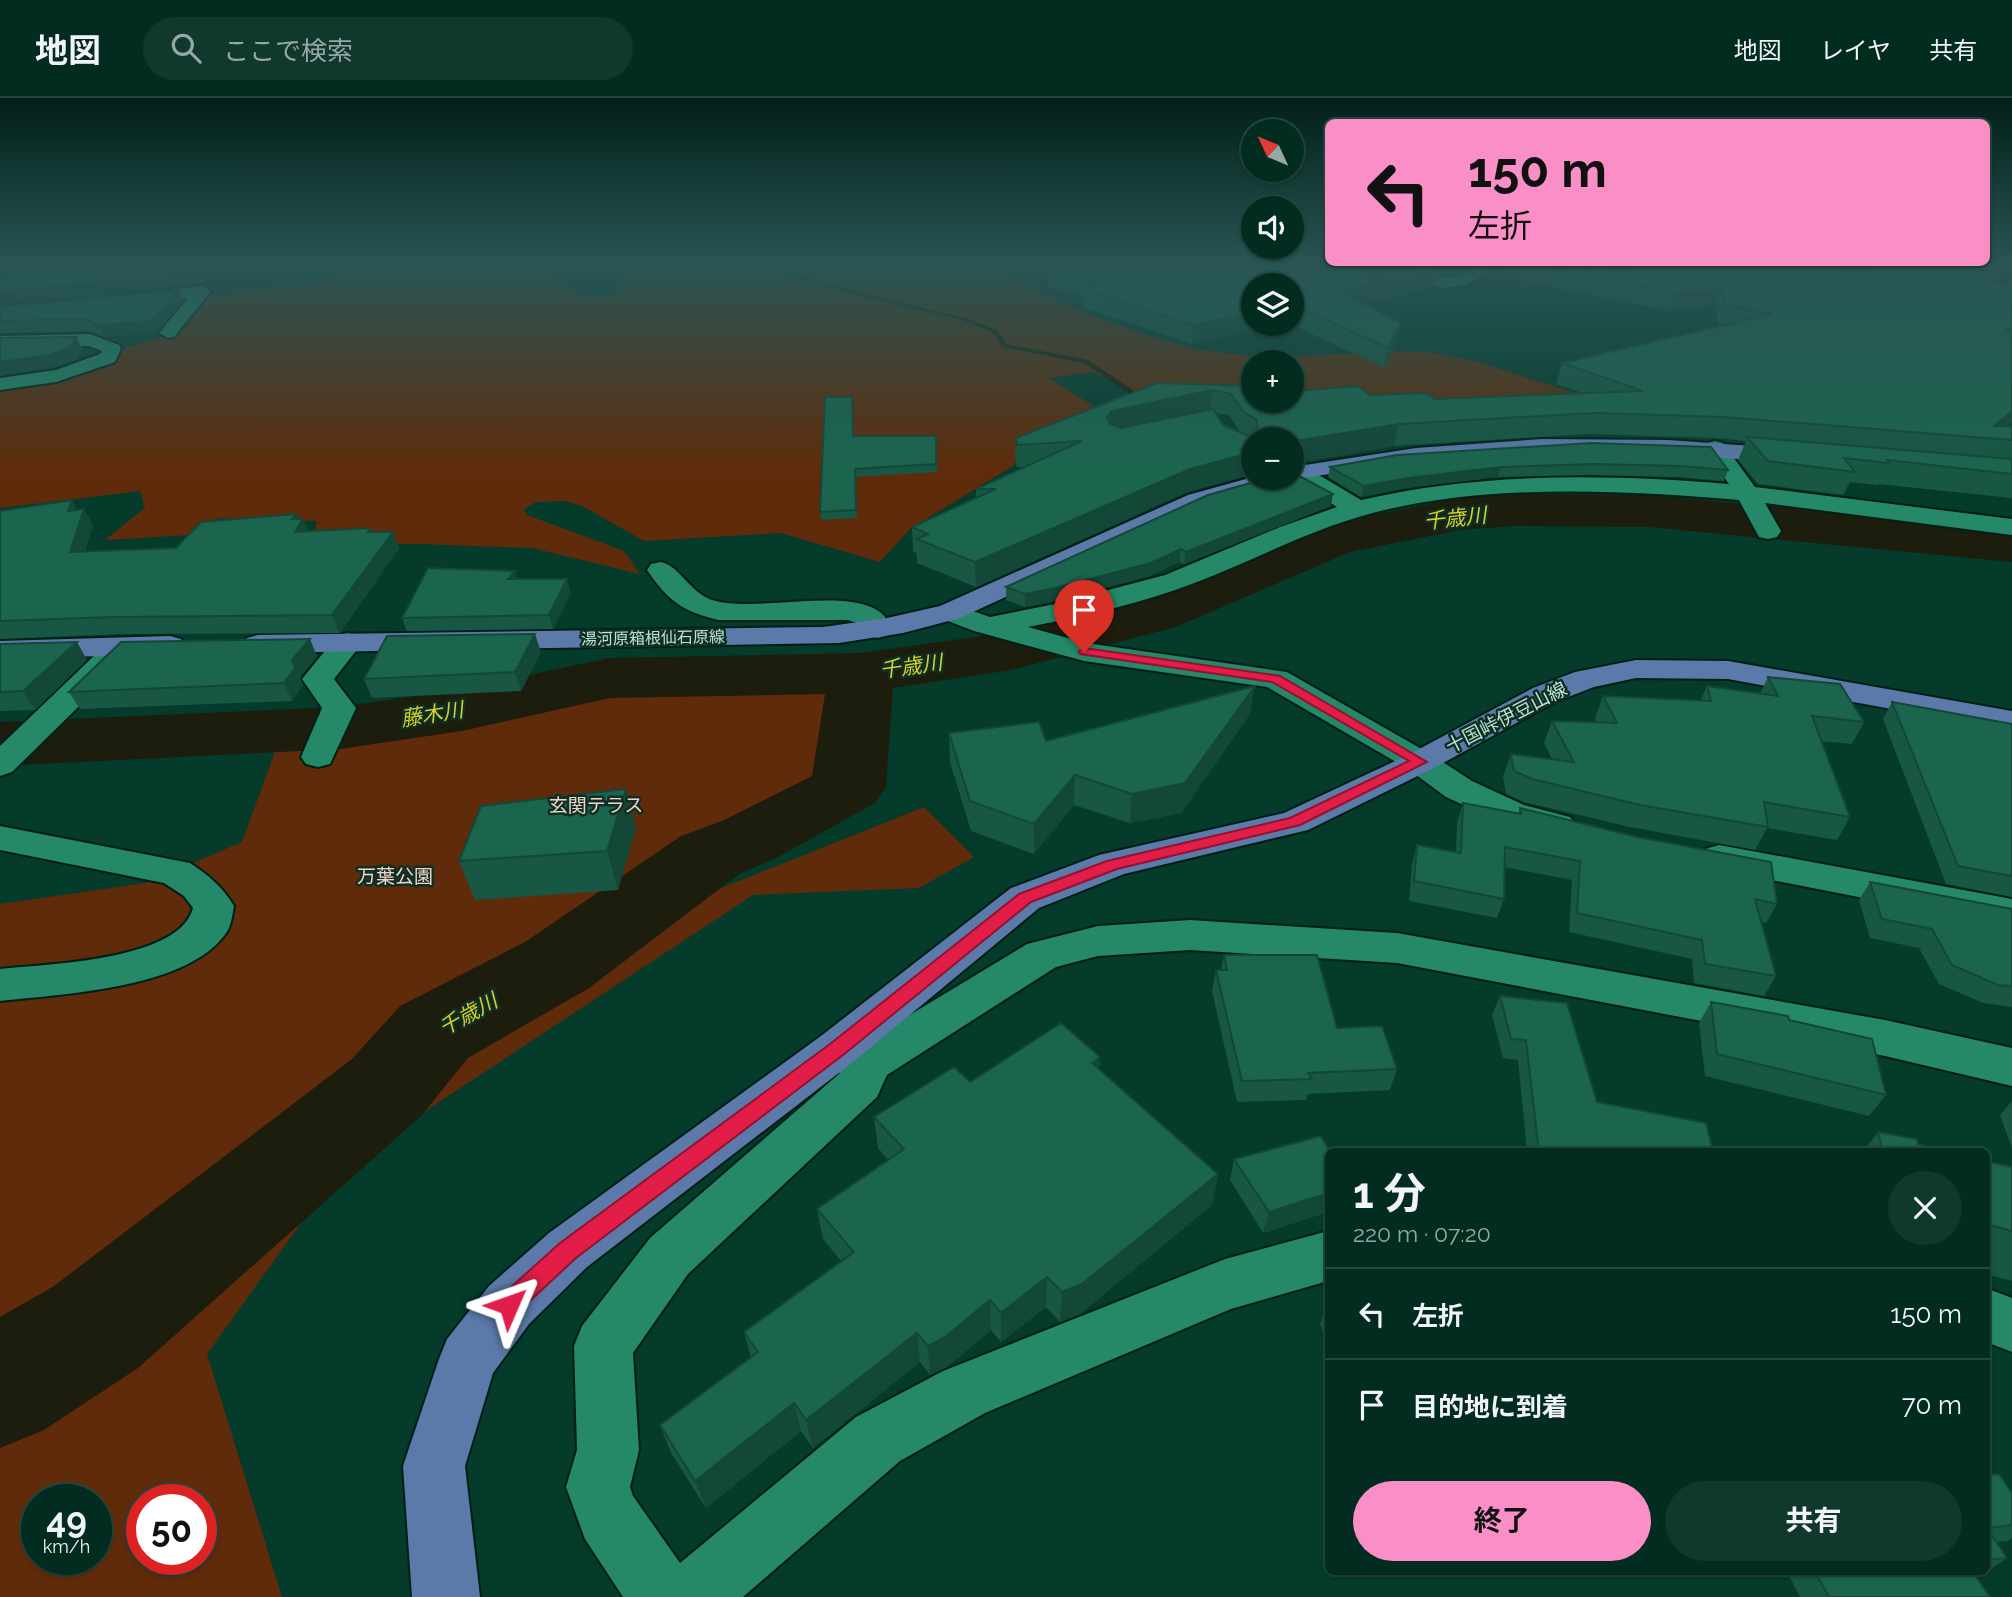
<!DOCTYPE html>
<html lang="ja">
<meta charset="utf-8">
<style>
body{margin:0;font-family:Raleway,"Noto Sans JP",sans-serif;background:#11382d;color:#f1f3f6;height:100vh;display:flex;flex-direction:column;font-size:26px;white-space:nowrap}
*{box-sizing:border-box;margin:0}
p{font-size:23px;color:#97a7a5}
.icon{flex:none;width:38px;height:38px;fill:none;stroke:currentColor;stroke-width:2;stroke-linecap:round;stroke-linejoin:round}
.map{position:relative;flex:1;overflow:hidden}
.sheet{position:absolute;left:1325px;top:1050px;width:665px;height:427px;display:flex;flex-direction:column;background:#032c20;border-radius:10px;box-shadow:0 2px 5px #0004,0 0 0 2px #24483e}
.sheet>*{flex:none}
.top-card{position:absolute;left:1325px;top:21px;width:665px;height:147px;border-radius:10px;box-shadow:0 2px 5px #0004,0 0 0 2px #24483e;background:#fa8fc8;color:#111;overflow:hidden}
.needle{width:46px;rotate:314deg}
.tools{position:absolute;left:1241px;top:21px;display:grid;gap:14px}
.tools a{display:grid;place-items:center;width:63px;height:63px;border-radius:50%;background:#032c20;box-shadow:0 2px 5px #0004,0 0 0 2px #24483e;font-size:35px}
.speed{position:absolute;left:21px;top:1386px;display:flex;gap:14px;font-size:35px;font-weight:700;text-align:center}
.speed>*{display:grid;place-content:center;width:91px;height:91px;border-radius:50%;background:#032c20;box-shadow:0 2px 5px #0004,0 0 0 2px #24483e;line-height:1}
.speed small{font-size:18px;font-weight:400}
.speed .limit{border:10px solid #d22;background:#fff;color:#111}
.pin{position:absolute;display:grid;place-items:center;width:60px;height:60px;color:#fff;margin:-72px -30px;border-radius:50% 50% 50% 0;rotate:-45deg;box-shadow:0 0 7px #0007}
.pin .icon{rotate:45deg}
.me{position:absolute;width:77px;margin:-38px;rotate:47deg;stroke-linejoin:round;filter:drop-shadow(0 0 5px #0008)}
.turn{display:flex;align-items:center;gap:24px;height:147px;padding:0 28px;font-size:32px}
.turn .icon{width:91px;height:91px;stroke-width:2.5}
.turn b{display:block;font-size:49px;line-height:60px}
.round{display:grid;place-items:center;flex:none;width:74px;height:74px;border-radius:37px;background:#11382d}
.head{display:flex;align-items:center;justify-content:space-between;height:119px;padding:0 28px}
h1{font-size:42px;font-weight:700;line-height:52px}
.primary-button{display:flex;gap:14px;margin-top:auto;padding:14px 28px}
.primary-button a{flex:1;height:80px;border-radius:42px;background:#fa8fc8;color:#111;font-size:28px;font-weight:700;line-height:80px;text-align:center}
.primary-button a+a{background:#11382d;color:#f1f3f6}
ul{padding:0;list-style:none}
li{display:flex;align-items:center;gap:21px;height:91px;padding:0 28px;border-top:2px solid #24483e}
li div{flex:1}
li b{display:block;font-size:26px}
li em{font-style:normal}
header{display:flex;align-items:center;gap:42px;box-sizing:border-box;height:98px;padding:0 35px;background:#032c20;border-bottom:2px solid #24483e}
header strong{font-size:33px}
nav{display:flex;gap:38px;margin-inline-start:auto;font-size:24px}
.search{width:490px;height:63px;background:#11382d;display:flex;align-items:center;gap:18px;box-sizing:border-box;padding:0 24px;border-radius:38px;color:#97a7a5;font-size:26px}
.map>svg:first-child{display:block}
.green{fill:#602b0a;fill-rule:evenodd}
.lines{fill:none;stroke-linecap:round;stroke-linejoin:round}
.stream{fill:#1d1d0d;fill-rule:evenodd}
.river{fill:#1d1d0d;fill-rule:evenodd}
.minor-casing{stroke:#021f16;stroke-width:4}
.major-casing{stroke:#021f16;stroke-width:4}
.minor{fill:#248869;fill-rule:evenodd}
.major{fill:#5b7aa9;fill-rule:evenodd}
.wall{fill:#175743;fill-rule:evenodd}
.shaded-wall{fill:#134737}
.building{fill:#1b654e;stroke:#134737;stroke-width:2}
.route{fill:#e11d48;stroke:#92132f;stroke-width:2}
.labels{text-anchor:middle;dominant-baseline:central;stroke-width:5;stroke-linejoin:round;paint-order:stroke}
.far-street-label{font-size:16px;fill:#b9e4d2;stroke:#102e24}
.street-label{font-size:19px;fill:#b9e4d2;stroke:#102e24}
.park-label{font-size:19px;fill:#efd5c8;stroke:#102e24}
.water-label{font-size:21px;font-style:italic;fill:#d6d12a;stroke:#102e24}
</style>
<header>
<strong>地図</strong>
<div class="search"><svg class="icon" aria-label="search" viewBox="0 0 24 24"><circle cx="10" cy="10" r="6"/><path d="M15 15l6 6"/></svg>ここで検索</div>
<nav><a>地図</a><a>レイヤ</a><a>共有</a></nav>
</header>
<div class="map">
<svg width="2012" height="1499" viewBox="0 0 2012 1499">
<rect width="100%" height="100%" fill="#043b2b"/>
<path class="green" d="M988,166L1077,212L1145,237L1195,251L1268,260L1397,253L1429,254L1475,263L1574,295L1613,287L1668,316L1142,300L1093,274L1049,280L1108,317L1027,349L1013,368L910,431L880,464L781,435L644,443L582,408L566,403L536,404L524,411L527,417L624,453L640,476L532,450L419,446H321L313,441L317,423L219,420L190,437L105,442L145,410L140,393L0,410V290L65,280L97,271L118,260L125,250L178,234L206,196L327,185L341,169L564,168L553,186L593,199L620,195L626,168ZM1253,264H1292V303H1253Z
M861,575L848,689L750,741L710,757L645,804L704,797L924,709L974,759L919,790L753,797L342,1068L207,1256L282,1499H0V806L146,785L242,744L280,640L606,587ZM37,1402H96V1461H37ZM142,1402H201V1461H142Z"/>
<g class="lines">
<path class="stream" d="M779,166H785L790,175L865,196L966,220L997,232L1006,246L1088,262L1151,304L1144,306L1084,265L1002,249L992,234L962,222L862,199L786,177Z
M1443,329L1517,410V414H1511L1440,333V329Z"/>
<path class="river" d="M1514,396L1649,397L2012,430V464L1649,429L1514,428L1460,432L1350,454L1176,529L1011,572L893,590L886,689L875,705L778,759L739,776L589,890L468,960L422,1017L138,1270L44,1332L0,1350V1219L54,1188L352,961L400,908L525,844L681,738L722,723L812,678L825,596L610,600L462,633L340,651L0,668V624L340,609L462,591L610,560L861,555L1010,534L1132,503L1316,428L1460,400Z"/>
<g class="minor-casing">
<path id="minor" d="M1483,166H1503L1466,187L1444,190L1419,184L1385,193L1377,188L1379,185L1419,174L1444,180L1462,178Z
M203,188L211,193L174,239L168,240L159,235L188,200L128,206L120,201L128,196Z
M90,236L119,247L121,251L115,264L56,284L0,292V280L56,272L100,256L102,253L89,248L0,250V238Z
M1715,343L1723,345L1755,389L2012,421V437L1765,405L1781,433L1777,439L1768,441L1759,439L1739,402C1622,392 1483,385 1369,416C1309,432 1255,462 1197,484C1144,505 1084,518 1028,529L1086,545L1287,574L1432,657L1472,683L1524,707L1570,719L1576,727L1570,735L1557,739L1498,723L1446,699L1408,671L1267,589L1084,563L974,533L940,520L935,514L940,508L950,505L990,519L1055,506L1165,477L1280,429L1337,409L1301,387L1284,380H1292V368L1319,377L1361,402C1481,374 1607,376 1729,386L1704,350L1707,345Z
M661,464C682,469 690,497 716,503C757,514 848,489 880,514C885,517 889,526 893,531L889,537L878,540L867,537L860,526L848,522H718C682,513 668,503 647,472L651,466Z
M348,535L359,538L363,544L334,581L356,610L330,666L318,669L306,666L301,659L322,610L302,581L337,538Z
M109,552L120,554L125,561L120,568L12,674L0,678V648L98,554Z
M0,728L190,765C208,777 223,789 234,808C232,819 231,830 224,838C183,891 62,896 0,903V871C46,866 179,863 193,810L184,798L164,785L0,752Z
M1719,747L2012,801V829L1705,769L1700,760L1705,751Z
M1190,822L1397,835L1885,922L2012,950V988L1885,958L1397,865L1190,852L1098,858L1056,869L887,977L877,999L688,1176L633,1255L639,1352L630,1389L633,1398L680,1465L856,1319L943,1273L1225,1161L1328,1133V1183L1231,1211L985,1315L900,1363L743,1499H623L585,1441L566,1389L577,1352L574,1248L582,1228L650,1140L840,975L821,964L814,951L821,938L837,933L865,944L1027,846L1098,828Z
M1986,1190L2012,1200V1254L1986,1244Z"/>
</g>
<g class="major-casing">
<path id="major" d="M1542,341L1668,342L1794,351L1802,353L1806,358L1802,363L1794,365L1668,356L1542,355L1416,364L1287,382L1284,385L1206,407L960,520L903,535L839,545L258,555L247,552L243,546L247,540L258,537L823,529L887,520L940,508L1188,397L1253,379L1292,380V369L1416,350Z
M170,538L181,541L185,547L181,553L170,556L0,561V543Z
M1636,562L1728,563L2012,613V633L1728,581L1636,580L1594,589L1555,604L1432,671L1308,732L1124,776L1039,810L853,964L587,1169L529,1226L493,1275L465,1368L480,1499H412L403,1368L439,1261L447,1241L489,1188L549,1135L821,938L1011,790L1099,757L1284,715L1408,657L1533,590L1575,574Z"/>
</g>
<use href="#minor" class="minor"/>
<use href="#major" class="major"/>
</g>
<path class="wall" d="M1067,166H1478L1461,175L1444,177L1437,176L1434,190L1363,205L1397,244L1384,270L1295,228L1281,226L1192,246L1084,209V198L1048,189V171ZM1292,187V226H1253Z
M1488,166H1633L1612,178H1615L1641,166H2005L2004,171L1997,184L2005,188L2012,175V324L2007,328H2012V400L1878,386L1877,387L1850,384L1843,397L1758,386L1738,362L1746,343L1715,340L1588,336L1394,348L1292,366V341H1253V376L1187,394L976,489L917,465V455L913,454L912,429L976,400V391L1025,369H1017L1015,362L1016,340L1157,285L1435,301L1583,295L1556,286L1562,265L1727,227L1718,225L1715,208L1669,213L1497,177L1485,179ZM1215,315L1229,317L1240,334L1223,327Z
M178,192L183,203L157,235L104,239L90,233L0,235V209Z
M853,338H936L937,374L855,379L857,420L821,422L820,414Z
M1591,345L1728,372L1724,383L1678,379L1591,377L1498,379L1406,390L1361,399L1328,379L1330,369Z
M72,402L77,412L93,427L85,453L171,451L296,416L298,421H303L308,433L393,434L399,450L340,535L122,536L0,541V413Z
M1331,408L1184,466L1179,464L1150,478L1054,503L1025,509L1006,502V489Z
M518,481L571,495L553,531L407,533L402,520Z
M0,546L87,562L35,612L0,613Z
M541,554L521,593L372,600L364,581Z
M317,558L300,579L303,587L292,603L80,611L69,594Z
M1768,579L1864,624L1852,646L1821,643L1850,719L1837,742L1767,730L1755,752L1630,729L1524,704L1506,696L1503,678L1511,656L1552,661L1544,645L1552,623L1597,625L1595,620L1603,598L1700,603L1707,588L1760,596Z
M1892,604L2012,626V799L1946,786L1883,621Z
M1250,616L1181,715L1130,725L1074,707L1034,756L971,733L950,664L949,635L1046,643Z
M626,691L636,730L618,792L475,802L459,763Z
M1463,705L1518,715L1520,710L1777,806L1766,825L1761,824L1776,878L1764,898L1694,885L1692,861L1569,834L1572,782L1504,769V801L1497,820L1409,803L1412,766L1417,747L1456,754L1457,724Z
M1870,784L2012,811V909L1983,905L1939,886L1919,850L1870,840L1859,802Z
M1224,857L1337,930L1397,971L1390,992L1308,996L1306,1002L1237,1004L1212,893L1216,872H1221Z
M1500,898L1597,1004L1713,1054H1527L1518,962L1503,960L1492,917Z
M1711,904L1789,922L1886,997L1869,1018L1705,978L1699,925Z
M1100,959L1099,971L1218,1076L1212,1107L1080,1216L1060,1224L1046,1209L1001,1244L991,1232L947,1269L930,1277L920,1264L813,1350L801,1333L706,1410L671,1355L660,1327L751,1260L744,1234L841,1163L823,1141L817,1111L888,1062L878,1050L874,1019L970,984Z
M2012,1003V1050L2000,1017Z
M1878,1034L1918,1046L1949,1054H1863Z
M1328,1054V1114L1263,1135L1230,1082L1234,1061Z
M1986,1063L2012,1069V1183L1986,1176Z
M1328,1201V1247L1320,1226Z
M1986,1377L2012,1395V1440L2008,1443L1996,1444L2007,1460L1982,1477L1976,1478L1990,1499H1800L1787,1474H1986Z"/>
<path class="shaded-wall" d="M0,166H38L40,171L0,176Z
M206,166L219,167L202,185L0,206V194Z
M1374,166H1419L1418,171L1437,173L1434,190L1336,211L1339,193L1359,176L1362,169Z
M1447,166H1478L1461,175L1444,177Z
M1488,166H1500L1497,177L1485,179Z
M1612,166H1633L1608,180Z
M1856,166H1897L1852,176Z
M1722,191L1715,208L1669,213L1676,195Z
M178,192L183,203L157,235L104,239L98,227Z
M1253,215V226H1281L1192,246L1194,227Z
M1401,225L1397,244L1384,270L1388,250Z
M76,239L82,251L78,261L55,269L0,278V264Z
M1212,292L1210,313L1106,341L1107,319L1112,313Z
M2012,313V324L1993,340L1994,328Z
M1399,326L1394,348L1292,366L1294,343Z
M1253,354L1252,376L1187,394L976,489L975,464L1190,371Z
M1501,369L1498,379L1406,390L1361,399L1364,388L1408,380Z
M1333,396L1331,408L1184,466L1186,454Z
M72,402L80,418L68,413Z
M84,411L93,427L79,470L70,454Z
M296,416L300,426L303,421L309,437L295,434L292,421Z
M393,434L399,450L340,535L332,517Z
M1181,451L1179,464L1150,478L1054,503L1025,509V496Z
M515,473L519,486L508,481Z
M567,481L571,495L553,531L549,517Z
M535,536L541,554L521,593L515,574Z
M310,541L317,558L300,579L303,587L292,603L284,585L292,562Z
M77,544L87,562L35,612L23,593Z
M1255,588L1250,616L1181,715L1130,725L1132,696Z
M1075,677L1074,707L1034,756V726Z
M626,691L636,730L618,792L607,753Z
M1100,959L1097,990L1092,965Z
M1218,1076L1212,1107L1080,1216L1060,1224L1062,1194Z
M1328,1095V1114L1263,1135L1269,1114Z
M1047,1179L1046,1209L1001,1244V1215Z
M990,1202L991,1232L947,1269L930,1277L928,1248Z
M917,1235L920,1264L813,1350L806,1322Z
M794,1305L801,1333L706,1410L695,1383Z"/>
<path class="building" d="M100,166H206L198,174L0,194V180L72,173Z
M1067,166H1374L1362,169L1359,176L1370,183L1423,170L1437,173L1339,193L1401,225L1388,250L1298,209H1292V187H1253V215L1194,227L1084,191L1106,186L1048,171Z
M1534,166H1556L1615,178L1641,166H1815L1839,172L1859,174L1896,166H1955L2012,191V230L2006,232L2012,233V313L1994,328H2012V342L1724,319L1595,315L1399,326L1294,343L1293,355H1292V341H1258L1257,322L1244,314L1231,296L1212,292L1112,313L1107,319L1110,326L1121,330L1213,311L1223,327L1256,341H1253V354L1190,371L975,464L916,441L928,436L912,429L996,391H976L1082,343L1017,347L1016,340L1157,285L1253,288V303H1292V288H1294L1296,293L1358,288L1370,297L1426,295L1435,301L1643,293L1562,265L1772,216L1725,206L1722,191L1676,195Z
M1993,166H2005L2004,171Z
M178,192L151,223L98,227L84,221L0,223V209Z
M76,239L71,249L49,257L0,264V240Z
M825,299H852L853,338H936V366L855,371L856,412L820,414Z
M1747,339L2012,361V376L1887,362L1889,365L1844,360L1855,374L1768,363Z
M1591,345L1711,349L1728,372L1682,368L1594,366L1501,369L1408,380L1364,388L1330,369L1397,357Z
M1292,374L1333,396L1186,454L1181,451L1151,465L1055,490L1025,496L1006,489L1208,397L1268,380H1292Z
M72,402L68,413L84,411L70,454L176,450L201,424L296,416L292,421H303L295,434L371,430L368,434H393L332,517L113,519L0,523V413Z
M428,470L515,473L508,481H567L549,517L402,520Z
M535,536L515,574L364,581L387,538Z
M310,541L292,562L295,570L284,585L69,594L121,544Z
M77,544L23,593L0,594V546Z
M1768,579L1840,586L1864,624L1812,618L1850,719L1764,704L1768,729L1640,707L1532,681L1514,673L1511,656L1574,664L1552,623L1617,625L1603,598L1711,603L1707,588L1778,598Z
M1255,588L1185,685L1132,696L1075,677L1034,726L970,703L949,635L1039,624L1046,643Z
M1892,604L2012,626V778L1958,768Z
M626,691L607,753L459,763L481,708Z
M1463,705L1521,716L1520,710L1637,739L1771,764L1777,806L1755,801L1776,878L1705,866L1702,842L1577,815L1580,763L1505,749L1504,801L1414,783L1417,747L1461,755Z
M1870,784L2012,811V888L1998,887L1952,867L1932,831L1882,821Z
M1224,857H1317L1337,930L1382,928L1397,971L1308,975L1312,981L1242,983L1216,872H1227Z
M1500,898L1567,905L1597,1004L1706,1025L1713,1054H1539L1526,942L1511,941Z
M1711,904L1788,918L1789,922L1872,941L1886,997L1717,956Z
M1061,925L1100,959L1092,965L1218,1076L1082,1186L1062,1194L1047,1179L1001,1215L990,1202L945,1239L928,1248L917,1235L806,1322L794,1305L695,1383L660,1327L758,1254L744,1234L854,1154L817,1111L904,1051L874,1019L954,969L970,984Z
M1878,1034L1917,1041L1918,1046L1949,1054H1883Z
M1321,1038L1330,1054H1328V1095L1269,1114L1234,1061Z
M1986,1063L2012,1069V1133L1986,1126Z
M1999,1376L2012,1395V1427L1987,1430L2007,1460L1986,1462V1377Z
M1815,1474H1973L1990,1499H1829Z"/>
<linearGradient id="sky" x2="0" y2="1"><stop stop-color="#022018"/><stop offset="0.44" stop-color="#295555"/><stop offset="1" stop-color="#295555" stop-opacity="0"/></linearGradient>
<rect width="2012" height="376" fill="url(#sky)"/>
<path class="route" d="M1084,550L1280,578L1427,664L1300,727L1117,771L1031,804L843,957L576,1160L517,1215L509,1218L500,1215L497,1207L500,1199L560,1145L830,946L1019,796L1107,763L1290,720L1409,663L1272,584L1080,556L1078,554Z"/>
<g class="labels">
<g class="far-street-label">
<text transform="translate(653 540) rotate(-1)">湯河原箱根仙石原線</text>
</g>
<g class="street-label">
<text transform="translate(1506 619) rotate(-27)">十国峠伊豆山線</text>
</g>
<g class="park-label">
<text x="596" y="707">玄関テラス</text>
<text x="395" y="778">万葉公園</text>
</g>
<g class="water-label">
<text transform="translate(1455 420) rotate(-6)">千歳川</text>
<text transform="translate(911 568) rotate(-8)">千歳川</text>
<text transform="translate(432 616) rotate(-9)">藤木川</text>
<text transform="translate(468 916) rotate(-29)">千歳川</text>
</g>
</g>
</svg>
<div class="tools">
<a><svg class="needle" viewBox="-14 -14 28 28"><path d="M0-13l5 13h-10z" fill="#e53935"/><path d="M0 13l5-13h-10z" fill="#97a7a5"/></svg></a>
<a><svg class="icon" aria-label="sound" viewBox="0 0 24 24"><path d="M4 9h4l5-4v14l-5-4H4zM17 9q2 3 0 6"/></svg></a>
<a><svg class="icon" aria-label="layers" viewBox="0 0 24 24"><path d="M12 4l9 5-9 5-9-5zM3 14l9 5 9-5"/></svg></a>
<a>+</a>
<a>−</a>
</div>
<div class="speed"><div>49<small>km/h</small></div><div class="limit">50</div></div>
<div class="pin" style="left:1084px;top:554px;background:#d93025"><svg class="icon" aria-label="arrive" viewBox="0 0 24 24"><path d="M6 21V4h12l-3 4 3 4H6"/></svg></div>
<svg class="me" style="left:509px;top:1207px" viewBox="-20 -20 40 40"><path d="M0-17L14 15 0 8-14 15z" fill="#e11d48" stroke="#fff" stroke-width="4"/></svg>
<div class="top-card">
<div class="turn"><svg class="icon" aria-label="left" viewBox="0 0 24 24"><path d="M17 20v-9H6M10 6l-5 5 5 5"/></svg><div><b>150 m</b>左折</div></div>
</div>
<section class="sheet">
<div class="head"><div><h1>1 分</h1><p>220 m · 07:20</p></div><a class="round"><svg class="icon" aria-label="close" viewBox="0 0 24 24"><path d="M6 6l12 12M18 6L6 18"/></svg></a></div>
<ul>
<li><svg class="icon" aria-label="left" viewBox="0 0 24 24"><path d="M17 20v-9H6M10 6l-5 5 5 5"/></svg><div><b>左折</b></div><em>150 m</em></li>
<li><svg class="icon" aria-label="arrive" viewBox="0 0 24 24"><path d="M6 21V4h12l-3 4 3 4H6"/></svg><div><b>目的地に到着</b></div><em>70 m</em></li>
</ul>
<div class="primary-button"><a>終了</a><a>共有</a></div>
</section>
</div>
